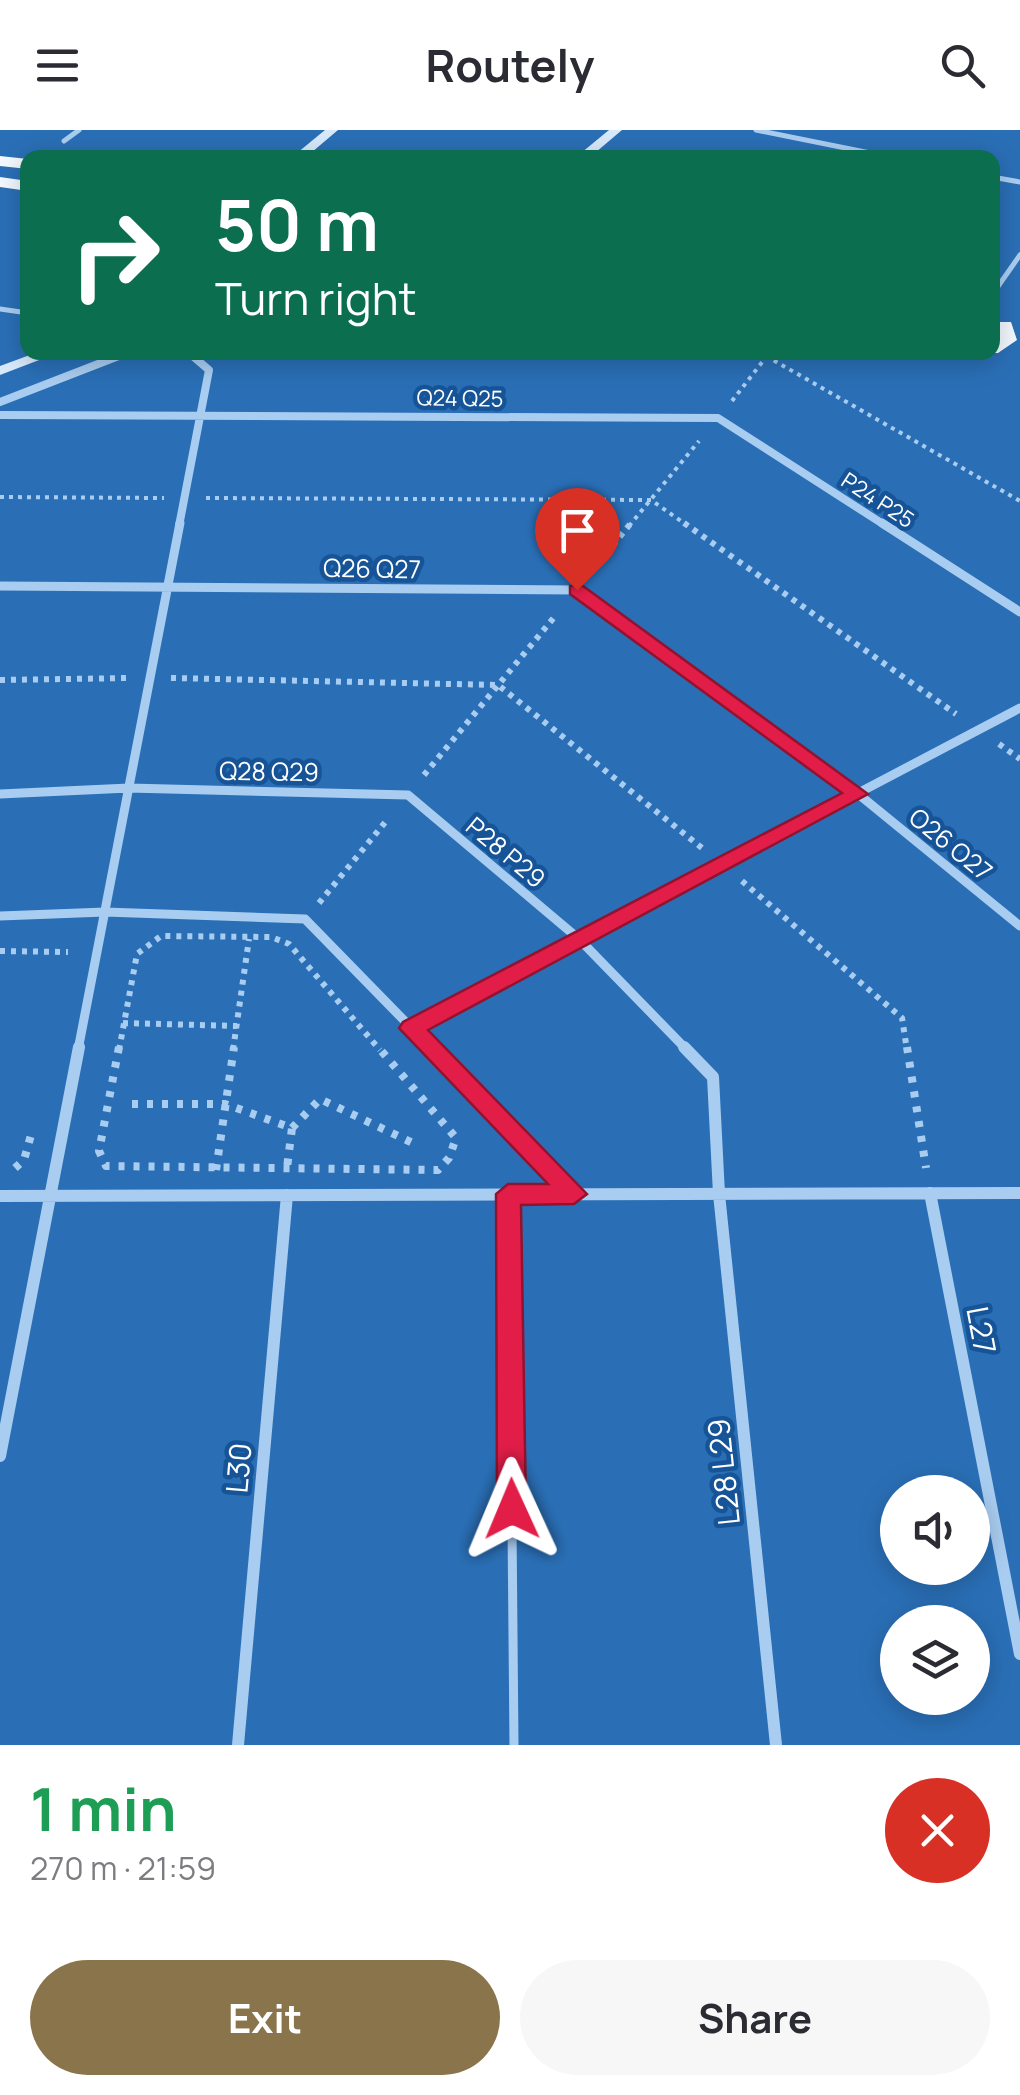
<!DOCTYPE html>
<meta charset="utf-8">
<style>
body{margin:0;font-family:Manrope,sans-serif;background:#f7f7f7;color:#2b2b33;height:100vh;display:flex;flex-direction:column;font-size:38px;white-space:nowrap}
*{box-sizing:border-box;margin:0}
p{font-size:32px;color:#7c7c81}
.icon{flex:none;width:55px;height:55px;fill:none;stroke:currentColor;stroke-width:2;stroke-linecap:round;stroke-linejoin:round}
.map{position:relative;height:1615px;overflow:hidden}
.drawer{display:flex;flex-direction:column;background:#fff;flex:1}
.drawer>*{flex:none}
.top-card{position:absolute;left:20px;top:20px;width:980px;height:210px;border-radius:20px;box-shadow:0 5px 25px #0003;background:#0b6e4f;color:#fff;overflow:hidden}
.controls{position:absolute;left:880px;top:1345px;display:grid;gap:20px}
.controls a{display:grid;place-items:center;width:110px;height:110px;border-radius:50%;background:#fff;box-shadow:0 5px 25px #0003;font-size:50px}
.pin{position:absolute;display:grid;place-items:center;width:85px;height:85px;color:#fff;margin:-102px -42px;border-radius:50% 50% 50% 0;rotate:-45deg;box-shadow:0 0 10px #0007}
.pin .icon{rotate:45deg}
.me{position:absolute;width:110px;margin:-55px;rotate:359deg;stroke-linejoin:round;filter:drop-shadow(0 0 8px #0008)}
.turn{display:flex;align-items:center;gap:35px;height:210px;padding:0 30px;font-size:45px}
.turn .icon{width:130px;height:130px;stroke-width:2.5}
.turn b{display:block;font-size:70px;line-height:85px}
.round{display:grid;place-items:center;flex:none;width:105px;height:105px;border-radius:52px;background:#f7f7f7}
.overview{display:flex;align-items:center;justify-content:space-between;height:170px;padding:0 30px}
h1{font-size:60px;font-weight:700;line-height:75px;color:#1e9e55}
.primary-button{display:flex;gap:20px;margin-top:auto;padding:20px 30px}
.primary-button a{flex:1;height:115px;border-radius:60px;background:#8a744b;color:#fff;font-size:40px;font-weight:700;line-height:115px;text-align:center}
.primary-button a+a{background:#f7f7f7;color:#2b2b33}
header{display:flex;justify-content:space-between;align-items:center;height:130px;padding:0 30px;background:#fff;font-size:45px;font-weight:700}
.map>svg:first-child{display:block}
.green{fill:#2a6fb6;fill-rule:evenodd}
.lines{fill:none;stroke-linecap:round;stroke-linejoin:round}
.path-far2{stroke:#a9cdf1;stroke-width:4;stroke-dasharray:4 5;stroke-linecap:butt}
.path-far1{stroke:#a9cdf1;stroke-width:6;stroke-dasharray:5 6;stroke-linecap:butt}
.path{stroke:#a9cdf1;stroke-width:8;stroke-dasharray:6 9;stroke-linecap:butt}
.lane-far1{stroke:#a9cdf1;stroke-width:5}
.lane{stroke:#a9cdf1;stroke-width:9}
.street-far2{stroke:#a9cdf1;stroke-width:8}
.street-far1{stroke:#a9cdf1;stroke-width:9}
.street{stroke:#a9cdf1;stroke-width:12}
.secondary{fill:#d8e9fc;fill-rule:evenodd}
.primary{fill:#f3f8ff;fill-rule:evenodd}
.route{fill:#e11d48;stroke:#92132f;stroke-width:2.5}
.labels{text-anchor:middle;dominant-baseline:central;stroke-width:9;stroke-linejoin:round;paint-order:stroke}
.far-street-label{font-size:22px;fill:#fff;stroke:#165497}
.street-label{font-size:25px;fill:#fff;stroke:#165497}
.near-street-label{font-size:30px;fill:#fff;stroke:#165497}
</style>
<header><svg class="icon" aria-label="menu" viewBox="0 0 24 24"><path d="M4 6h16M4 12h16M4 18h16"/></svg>Routely<svg class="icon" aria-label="search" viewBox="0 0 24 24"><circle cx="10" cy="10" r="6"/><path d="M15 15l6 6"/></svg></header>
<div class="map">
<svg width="1020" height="1615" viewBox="0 0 1020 1615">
<rect width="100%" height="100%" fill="#165497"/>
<path class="green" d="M0,0H1020V1615H0ZM28,28H992V222H28ZM898,1362H972V1438H898ZM898,1492H972V1568H898Z"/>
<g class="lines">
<path class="path-far2" d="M766,226L1020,371
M732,271L770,222
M0,367L164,368
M206,368L651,370L688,396
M629,396L699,311"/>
<path class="path-far1" d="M684,393L956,584
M592,441L631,393
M171,548L498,555L702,718
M0,550L129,548
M999,614L1020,629
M424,645L556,485
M742,751L902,888L907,920
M319,773L387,690
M0,821L68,822
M123,893L237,896
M119,920L137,824L161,806L271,807L289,814L380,920
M233,920L249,809"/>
<path class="path" d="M119,917L99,1021L106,1036L438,1040L449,1028L456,1008L378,917
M907,917L926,1038
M132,974H225L292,998L287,1038
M292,998L320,969L415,1014
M15,1038L24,1030L31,1005
M216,1040L234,917"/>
<path class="lane-far1" d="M756,0L895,28
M64,11L79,0
M992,47L1020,52
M992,165L1020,125
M0,179L28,183"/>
<path class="lane" d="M509,1065L514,1615"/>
<path class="street-far2" d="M0,272L129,222
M0,285L718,288L886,396
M179,396L209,240L188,222"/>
<path class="street-far1" d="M882,393L1020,482
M0,456L577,460L857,663L1020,796
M0,664L129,658L408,665L579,809L687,920
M0,786L105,782L305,789L433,920
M411,898L1020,578
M78,920L180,393"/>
<path class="street" d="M431,917L574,1064
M684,917L713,947L719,1064L776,1615
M930,1063L1020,1524
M0,1066L1020,1063
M0,1326L79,917
M238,1615L287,1065"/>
<path class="secondary" d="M325,0H338L305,28H291Z
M609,0H622L589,28H575Z
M38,222H60L0,245V236Z"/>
<path class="primary" d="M0,26L28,29V39L0,36Z
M0,47L28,51V61L0,57Z
M999,192H1011L1017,210L998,223H986L992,222V211L999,208Z"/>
</g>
<path class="route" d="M570,456H583L868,664L428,900L587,1064L574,1074L521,1075L526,1379L522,1388L512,1392L501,1388L497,1379L496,1064L508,1054H548L399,898L403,892L842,663L570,464Z"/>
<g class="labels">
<g class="far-street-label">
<text transform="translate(460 268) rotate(1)">Q24 Q25</text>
<text transform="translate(878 370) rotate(33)">P24 P25</text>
</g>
<g class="street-label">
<text transform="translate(372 438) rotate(1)">Q26 Q27</text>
<text transform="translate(269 641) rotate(1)">Q28 Q29</text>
<text transform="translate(951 714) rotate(39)">O26 O27</text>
<text transform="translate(506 722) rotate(40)">P28 P29</text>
</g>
<g class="near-street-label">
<text transform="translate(982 1200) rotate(79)">L27</text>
<text transform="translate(238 1338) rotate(-85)">L30</text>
<text transform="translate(723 1342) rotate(-96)">L28 L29</text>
</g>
</g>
</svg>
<div class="controls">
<a><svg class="icon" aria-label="sound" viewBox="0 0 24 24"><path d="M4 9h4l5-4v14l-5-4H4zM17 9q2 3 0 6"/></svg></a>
<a><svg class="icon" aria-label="layers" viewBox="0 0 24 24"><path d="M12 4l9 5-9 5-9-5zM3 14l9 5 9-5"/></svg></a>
</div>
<div class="pin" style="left:577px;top:460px;background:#d93025"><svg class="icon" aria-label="arrive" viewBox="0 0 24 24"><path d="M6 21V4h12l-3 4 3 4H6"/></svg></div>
<svg class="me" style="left:512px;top:1379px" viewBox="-20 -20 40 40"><path d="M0-17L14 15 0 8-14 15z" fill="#e11d48" stroke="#fff" stroke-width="4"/></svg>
<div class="top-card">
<div class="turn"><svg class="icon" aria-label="right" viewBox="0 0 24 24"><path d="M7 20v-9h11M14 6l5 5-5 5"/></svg><div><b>50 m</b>Turn right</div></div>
</div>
</div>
<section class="drawer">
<div class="overview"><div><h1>1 min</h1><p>270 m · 21:59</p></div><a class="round" style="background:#d93025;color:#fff"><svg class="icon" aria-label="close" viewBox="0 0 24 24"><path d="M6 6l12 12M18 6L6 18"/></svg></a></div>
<div class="primary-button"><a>Exit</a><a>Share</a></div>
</section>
